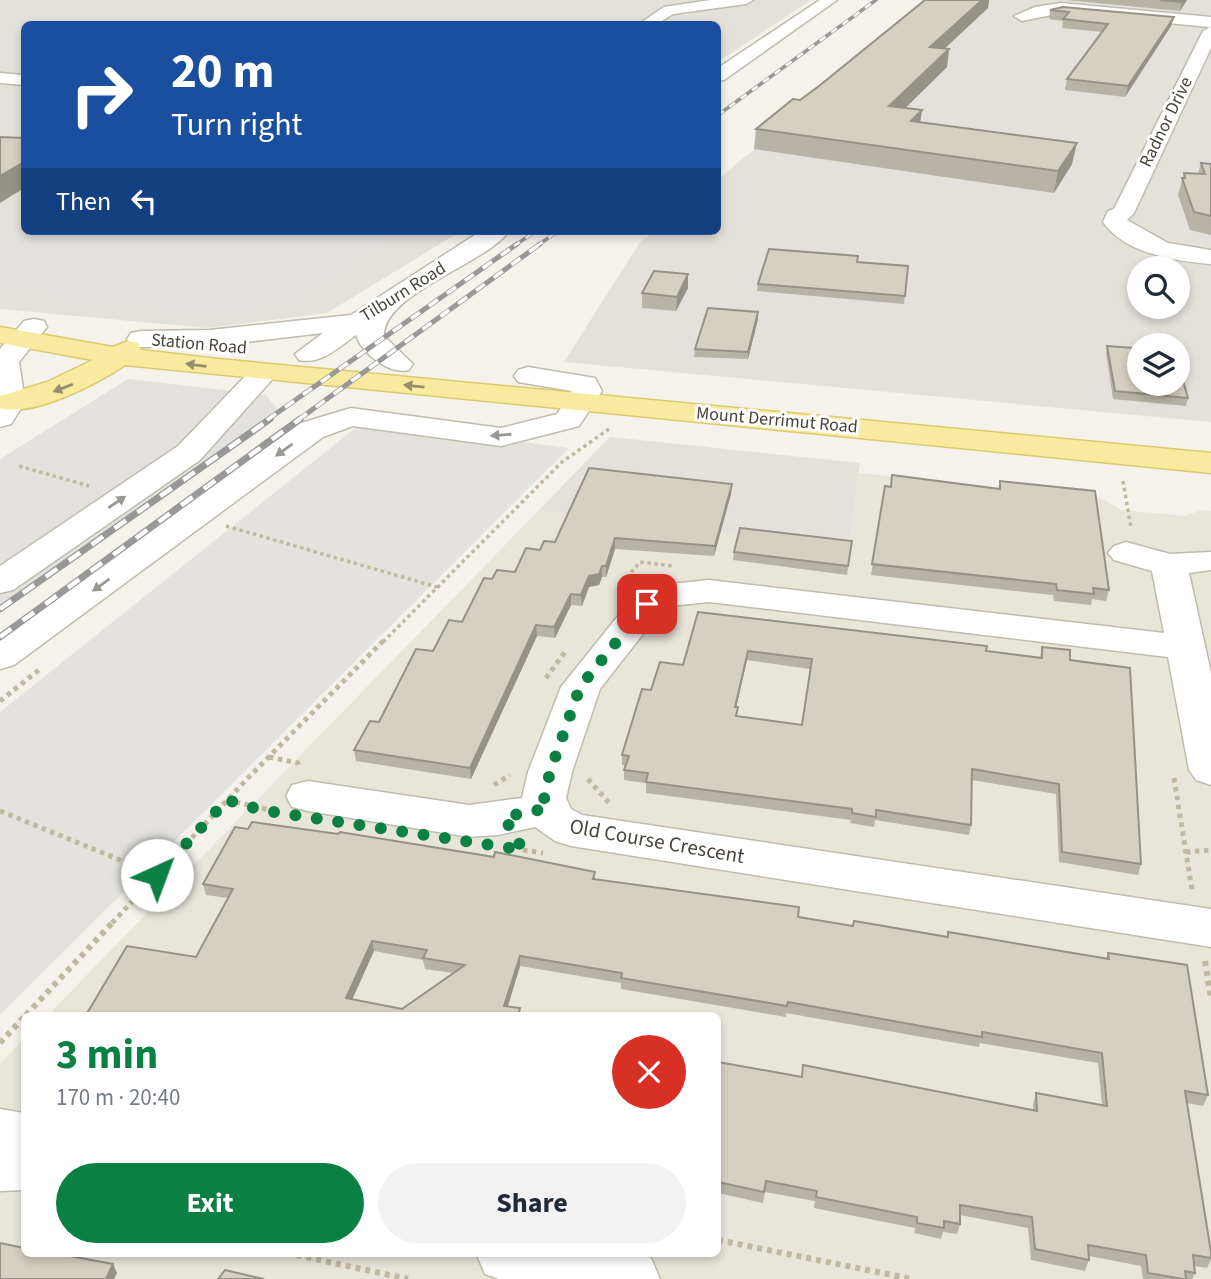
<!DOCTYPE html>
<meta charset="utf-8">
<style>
body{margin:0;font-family:"Source Sans 3",sans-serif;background:#f2f2f3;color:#1f2937;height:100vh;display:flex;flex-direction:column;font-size:26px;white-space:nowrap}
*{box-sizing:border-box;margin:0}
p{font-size:23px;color:#747a83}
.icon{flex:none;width:38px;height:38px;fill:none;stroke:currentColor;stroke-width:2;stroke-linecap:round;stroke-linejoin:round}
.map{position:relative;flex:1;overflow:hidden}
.panel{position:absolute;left:21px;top:1012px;width:700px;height:245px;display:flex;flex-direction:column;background:#fff;border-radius:10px;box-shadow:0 4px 10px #0003}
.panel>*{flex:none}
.guide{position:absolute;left:21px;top:21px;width:700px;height:214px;border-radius:10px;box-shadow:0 4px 10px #0003;background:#1a4fa0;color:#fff;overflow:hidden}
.fabs{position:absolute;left:1127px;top:256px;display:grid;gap:14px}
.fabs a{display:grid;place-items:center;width:63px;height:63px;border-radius:50%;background:#fff;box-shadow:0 4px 10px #0003;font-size:35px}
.pin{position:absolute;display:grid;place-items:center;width:60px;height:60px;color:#fff;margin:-30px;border-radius:14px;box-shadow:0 4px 10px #0006}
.me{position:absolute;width:77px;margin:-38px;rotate:43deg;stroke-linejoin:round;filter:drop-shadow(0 0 5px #0008)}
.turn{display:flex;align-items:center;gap:24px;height:147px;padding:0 35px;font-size:32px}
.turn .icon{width:91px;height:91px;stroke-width:2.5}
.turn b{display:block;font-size:49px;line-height:60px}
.then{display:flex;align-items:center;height:66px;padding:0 35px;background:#0003;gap:14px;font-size:26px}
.round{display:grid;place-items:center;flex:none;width:74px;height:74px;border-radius:37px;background:#f2f2f3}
.summary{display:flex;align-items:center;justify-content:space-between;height:119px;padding:0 35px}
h1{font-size:42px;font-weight:700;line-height:52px;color:#0b8043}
.primary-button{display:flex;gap:14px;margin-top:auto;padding:14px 35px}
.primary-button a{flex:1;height:80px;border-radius:42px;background:#0b8043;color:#fff;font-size:28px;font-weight:700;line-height:80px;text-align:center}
.primary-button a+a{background:#f2f2f3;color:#1f2937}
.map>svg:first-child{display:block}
.residential{fill:#e8e5d9}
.industrial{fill:#e4e1db;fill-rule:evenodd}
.parking{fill:#e3e2de}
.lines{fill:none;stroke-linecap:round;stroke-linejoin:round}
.minor-casing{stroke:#bfbbad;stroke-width:3}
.major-casing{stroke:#ddca6f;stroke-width:3}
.path-far2{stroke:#c0b99f;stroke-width:3.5;stroke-dasharray:3.5 3.5;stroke-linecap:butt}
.path-far1{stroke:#c0b99f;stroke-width:5;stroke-dasharray:4.5 4.5;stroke-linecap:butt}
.path{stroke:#c0b99f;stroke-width:6;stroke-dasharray:5 5;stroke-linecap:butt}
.minor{fill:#fff;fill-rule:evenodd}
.major{fill:#f8ea9f;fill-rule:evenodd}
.rail-far2-casing{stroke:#989898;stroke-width:3.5}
.rail-far1-casing{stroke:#989898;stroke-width:5}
.rail-casing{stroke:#989898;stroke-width:7}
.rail-far2{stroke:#fff;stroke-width:2.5;stroke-dasharray:7;stroke-linecap:butt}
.rail-far1{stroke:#fff;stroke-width:3.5;stroke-dasharray:11;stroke-linecap:butt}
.rail{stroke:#fff;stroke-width:4.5;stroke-dasharray:14;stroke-linecap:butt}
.wall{fill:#b7b3a5;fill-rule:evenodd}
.shaded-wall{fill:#959286}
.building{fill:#d5d0c0;stroke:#959286;stroke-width:2;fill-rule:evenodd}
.oneway{fill:#978f67}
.oneway2{fill:#9a9892}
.route{stroke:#0b8043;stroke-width:12;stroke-dasharray:0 21.6}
.labels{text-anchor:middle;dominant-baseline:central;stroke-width:6;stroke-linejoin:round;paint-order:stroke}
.far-street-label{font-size:18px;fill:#484439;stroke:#fff}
.street-label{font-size:21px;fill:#484439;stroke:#fff}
</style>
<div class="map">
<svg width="1211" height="1279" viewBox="0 0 1211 1279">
<rect width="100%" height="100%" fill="#f4f2ea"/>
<path class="residential" d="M859,473L1103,499L1121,510L1185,516L1201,510L1211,511V1279H0V1064L24,1039V1253H718V1015H48L538,511L849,547Z"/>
<path class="industrial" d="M0,0H811L718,62V24H24V231H461L327,313L207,328L0,309Z
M937,0H1211V422L564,362L640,242L654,231H718V179ZM1139,268H1178V306H1139ZM1139,345H1178V383H1139Z
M610,437L860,463L849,547L538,511Z"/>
<path class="parking" d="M24,228V231L403,233L290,305L226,314L70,302L27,287L0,285V244Z
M128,379L266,395L279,411L0,609V459Z
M363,422L569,448L0,1015V712Z"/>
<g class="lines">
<g class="minor-casing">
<path id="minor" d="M711,0H753L746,4L673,14L657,24H639L664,7Z
M820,0H837L724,80L718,81V68Z
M1061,3L1211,17V48L1134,213L1127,220L1168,243L1211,250V264C1176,261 1125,254 1103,222L1108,211L1114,209L1203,31L1210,27L1061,13L1022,21L1014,16L1035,7Z
M0,73L24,75V85L0,83Z
M481,231H509C486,264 383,293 384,336L413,364L409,370C390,375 362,354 356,335C339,347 321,365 299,360L295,354L323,333L210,346L141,347L131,345L127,339L131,333L141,331L210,330L351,315Z
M34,319L44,321L47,327L19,362L25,402L11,424L0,427V349L24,321Z
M264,364L274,367L278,373L200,460L13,590L0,593V566L178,446L254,367Z
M528,367L595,378L602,391L579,426L501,446L353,426L323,437L14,665L0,669V639L301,423L351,408L501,428L557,414L572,391L518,382L514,376L518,370Z
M1126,542L1170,554L1211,552V570L1189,573L1211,673V785L1196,780L1189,770L1168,657L709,602L670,606L660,612L600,689L572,772L566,798L571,809L582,815L1211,909V947L571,846L555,841L535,827L498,835L469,837L308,811L292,807L286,796L292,785L308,781L469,805L522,798L528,772L561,687L634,596L661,585L709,580L1164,633L1152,571L1114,560L1108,553L1114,546Z
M0,1109L24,1113V1190L0,1191Z
M476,1253H639L651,1258L660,1279H499L485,1274Z"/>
</g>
<g class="major-casing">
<path id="major" d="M0,327L113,347L128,341L138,343L141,350L218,359L1211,453V473L125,365C97,384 34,417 0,408V396L47,382L93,360L0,343Z"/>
</g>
<path class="path-far2" d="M19,466L89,486
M1123,481L1131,528
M226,526L437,587
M622,583L640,562L673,566
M383,642L562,462L609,429"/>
<path class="path-far1" d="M546,678L565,652
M0,701L40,669
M269,757L298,763L299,767
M1174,778L1192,890
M588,779L609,803
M494,785L510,775
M227,800L278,812
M0,811L157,875
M523,850L543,853
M1186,852L1211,850
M112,923L248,778L384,640"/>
<path class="path" d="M1205,961L1211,998
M26,1015L114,921
M0,1043L24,1017
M718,1240L912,1279
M287,1253L408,1279"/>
<use href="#minor" class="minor"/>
<use href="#major" class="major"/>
<g class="rail-far2-casing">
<path id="rail-far2" d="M718,115L876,0
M514,246L536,231
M537,246L558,231"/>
</g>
<g class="rail-far1-casing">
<path id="rail-far1" d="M267,420L517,244
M298,420L540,244"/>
</g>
<g class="rail-casing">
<path id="rail" d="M0,609L270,419
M0,637L300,419"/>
</g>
<use href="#rail-far2" class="rail-far2"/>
<use href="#rail-far1" class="rail-far1"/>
<use href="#rail" class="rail"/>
</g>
<path class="wall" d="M925,0H989L988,8L945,48L949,49L947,67L905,108L922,110L920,122L1072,164L1054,193L754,149L756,129L800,100L819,86Z
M1066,0H1187L1180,11Z
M1050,10L1174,17L1171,26L1125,97L1065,90L1067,79L1102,32L1062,28L1063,21L1049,19Z
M1201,163L1211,164V235L1190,230L1178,195L1184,173L1198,174Z
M857,262L908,266L904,304L757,291L758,284Z
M688,274V288L676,311L642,308V293Z
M758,319L748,359L694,357L695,349Z
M1107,346L1139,383L1188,398L1186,406L1113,399L1106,353Z
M892,475L998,489L1000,481L1109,590L1106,601L1092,599L1091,605L1054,601L1053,595L871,575L885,486H890Z
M732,484L731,494L714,556L615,549L606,577H602L599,585L589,587L582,606L571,605L555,638L537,636L471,779L356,761L354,750L379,722L433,651L462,622L492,579L515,572L540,550L555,542Z
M852,541L847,575L733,560L734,552Z
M698,612L1040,658L1042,647L1070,660L1141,864L1138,875L1059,862L1056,794L972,780L971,825L969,835L875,820L874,827L850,823L851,820L646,793V783L624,780V770L626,765H622V755L651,690L683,665ZM747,660L810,669L802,725L737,716L736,707Z
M494,857L595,872V879L853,926L947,937L948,932L1106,959L1108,953L1208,1095L1203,1106L1187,1103L1211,1252V1260L1207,1268L1194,1266L1195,1273L1192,1279H1143L1141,1266L1089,1256V1260L1085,1271L1031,1260L1028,1228L960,1215V1224L957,1234L943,1232L941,1239L914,1233L915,1228L814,1208L815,1201L765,1192L763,1203L718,1193V1062L801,1077L1033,1111V1104L1036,1093L1102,1105L1098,1063L980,1043L979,1047L786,1013V1017L621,989V983L520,966L508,1006L520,1008L521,1015H86L196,957L228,898L206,895L203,884ZM374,951L423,960L425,969L453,973L402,1009L352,999Z"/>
<path class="shaded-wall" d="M982,0H989L988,8L927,65L930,47Z
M1184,0H1187L1180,11L1182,2Z
M1174,17L1171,26L1125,97L1128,86Z
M949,49L947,67L887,126L889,106Z
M922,110L919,130L911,121Z
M1077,143L1072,164L1054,193L1058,171Z
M24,162V188L0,203V176Z
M688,274V288L676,311L677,297Z
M758,312V319L748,359V352Z
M732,484L731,494L714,556L715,546Z
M615,538V549L606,577V566Z
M602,566V577L599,585L589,587L582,606L581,595L589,576Z
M571,594V605L555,638L554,627Z
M536,625L537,636L471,779L470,768Z
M748,651L747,660L734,717L735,707Z
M372,941L374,951L348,1009L346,998Z
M520,956V966L505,1015L504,1006Z
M113,1264L117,1273L114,1279H106Z"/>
<path class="building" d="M925,0H982L930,47L949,49L889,106L922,110L911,121L1077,143L1058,171L756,129L793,99L800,100L819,86Z
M1160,0H1184L1182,2Z
M1063,7L1174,17L1128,86L1067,79L1108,24L1063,19L1069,12L1050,10Z
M0,137L24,138V162L0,176Z
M1201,163L1211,164V216L1194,212L1182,178H1185L1184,173L1205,174Z
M769,249L858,256L857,262L908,266L905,296L758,284Z
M654,271L688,274L677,297L642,293Z
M708,308L758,312L748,352L695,349Z
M1107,346L1134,348L1139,358V383H1178V363L1188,398L1115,391Z
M589,468L732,484L715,546L615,538L606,566H602L599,574L589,576L581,595L571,594L554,627L536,625L470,768L354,750L370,721L379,722L416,649L433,651L449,620L462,622L484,578L492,579L497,570L515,572L526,548L540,550L544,541L555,542Z
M892,475L1000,489V481L1095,491L1109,590L1093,588L1094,594L1057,590L1056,584L872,564L885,486L891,487Z
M740,528L852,541L848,566L734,552Z
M698,612L987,646L986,651L1042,658V647L1070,650V660L1130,668L1141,864L1062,852L1059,784L972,769L971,825L876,810V817L852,813V809L646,782L648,773L624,770L629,756L622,755L642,689L651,690L660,662L683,665ZM748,651L812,659L802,725L736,716L738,707H735Z
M252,822L338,834L340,832L494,857L495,852L595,872L593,879L799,907L798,917L853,926L854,921L948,937V932L1109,959L1108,953L1187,965L1208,1095L1185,1091L1211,1252V1258L1193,1255L1195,1273L1185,1271L1186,1279H1183L1148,1273L1146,1255L1088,1245L1089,1260L1035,1249L1032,1217L960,1205V1224L944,1221V1228L917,1223V1217L816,1197L817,1191L766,1181L764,1192L718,1182V1062L802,1077L803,1065L1037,1111L1036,1093L1107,1106L1102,1053L982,1032V1037L788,1002L787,1006L621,978L622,973L520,956L504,1006L520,1008L518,1015H86L127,946L196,957L233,889L203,884L235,827L248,829ZM372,941L427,950L423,958L465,965L402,1009L346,998Z
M0,1243L24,1248V1253H54L113,1264L106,1279H0Z
M225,1270L264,1279H218Z"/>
<defs><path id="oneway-solid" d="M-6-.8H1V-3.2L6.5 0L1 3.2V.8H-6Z" transform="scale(1.75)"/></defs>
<g class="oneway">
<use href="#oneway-solid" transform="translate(196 365) rotate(-173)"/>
<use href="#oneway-solid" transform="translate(414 386) rotate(-174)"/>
<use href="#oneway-solid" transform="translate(63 388) rotate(159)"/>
</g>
<g class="oneway2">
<use href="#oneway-solid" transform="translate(501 435) rotate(176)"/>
<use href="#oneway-solid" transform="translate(284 450) rotate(144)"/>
<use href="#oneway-solid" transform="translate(117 502) rotate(-34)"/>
<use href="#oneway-solid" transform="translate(101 585) rotate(144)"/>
</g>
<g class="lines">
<path class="route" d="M157,875L227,800L261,810L523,850L504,817L548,808L544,799L550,772L580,687L647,604"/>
</g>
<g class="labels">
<g class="far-street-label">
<text transform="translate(1166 122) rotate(-64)">Radnor Drive</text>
<text transform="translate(403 292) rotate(-32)">Tilburn Road</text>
<text transform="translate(199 344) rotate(5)">Station Road</text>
<text transform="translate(777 420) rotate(5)">Mount Derrimut Road</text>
</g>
<g class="street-label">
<text transform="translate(657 841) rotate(10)">Old Course Crescent</text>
</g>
</g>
</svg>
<div class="fabs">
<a><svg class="icon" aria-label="search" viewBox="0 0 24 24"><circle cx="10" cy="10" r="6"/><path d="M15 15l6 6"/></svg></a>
<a><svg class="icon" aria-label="layers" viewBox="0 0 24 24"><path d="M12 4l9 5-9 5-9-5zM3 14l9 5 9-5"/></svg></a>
</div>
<div class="pin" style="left:647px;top:604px;background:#d93025"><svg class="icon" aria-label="arrive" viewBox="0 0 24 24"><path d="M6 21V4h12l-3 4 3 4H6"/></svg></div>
<svg class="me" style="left:157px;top:875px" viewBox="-20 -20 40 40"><circle r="19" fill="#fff"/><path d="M0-13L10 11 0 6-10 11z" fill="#0b8043"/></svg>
<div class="guide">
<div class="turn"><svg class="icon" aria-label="right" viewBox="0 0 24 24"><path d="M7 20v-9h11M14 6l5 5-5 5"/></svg><div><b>20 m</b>Turn right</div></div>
<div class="then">Then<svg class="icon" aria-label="left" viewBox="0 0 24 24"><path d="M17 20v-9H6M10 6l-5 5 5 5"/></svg></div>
</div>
<section class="panel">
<div class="summary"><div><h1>3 min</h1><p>170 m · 20:40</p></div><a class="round" style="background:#d93025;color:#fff"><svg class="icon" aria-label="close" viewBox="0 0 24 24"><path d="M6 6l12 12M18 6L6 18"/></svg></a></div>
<div class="primary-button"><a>Exit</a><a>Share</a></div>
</section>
</div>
